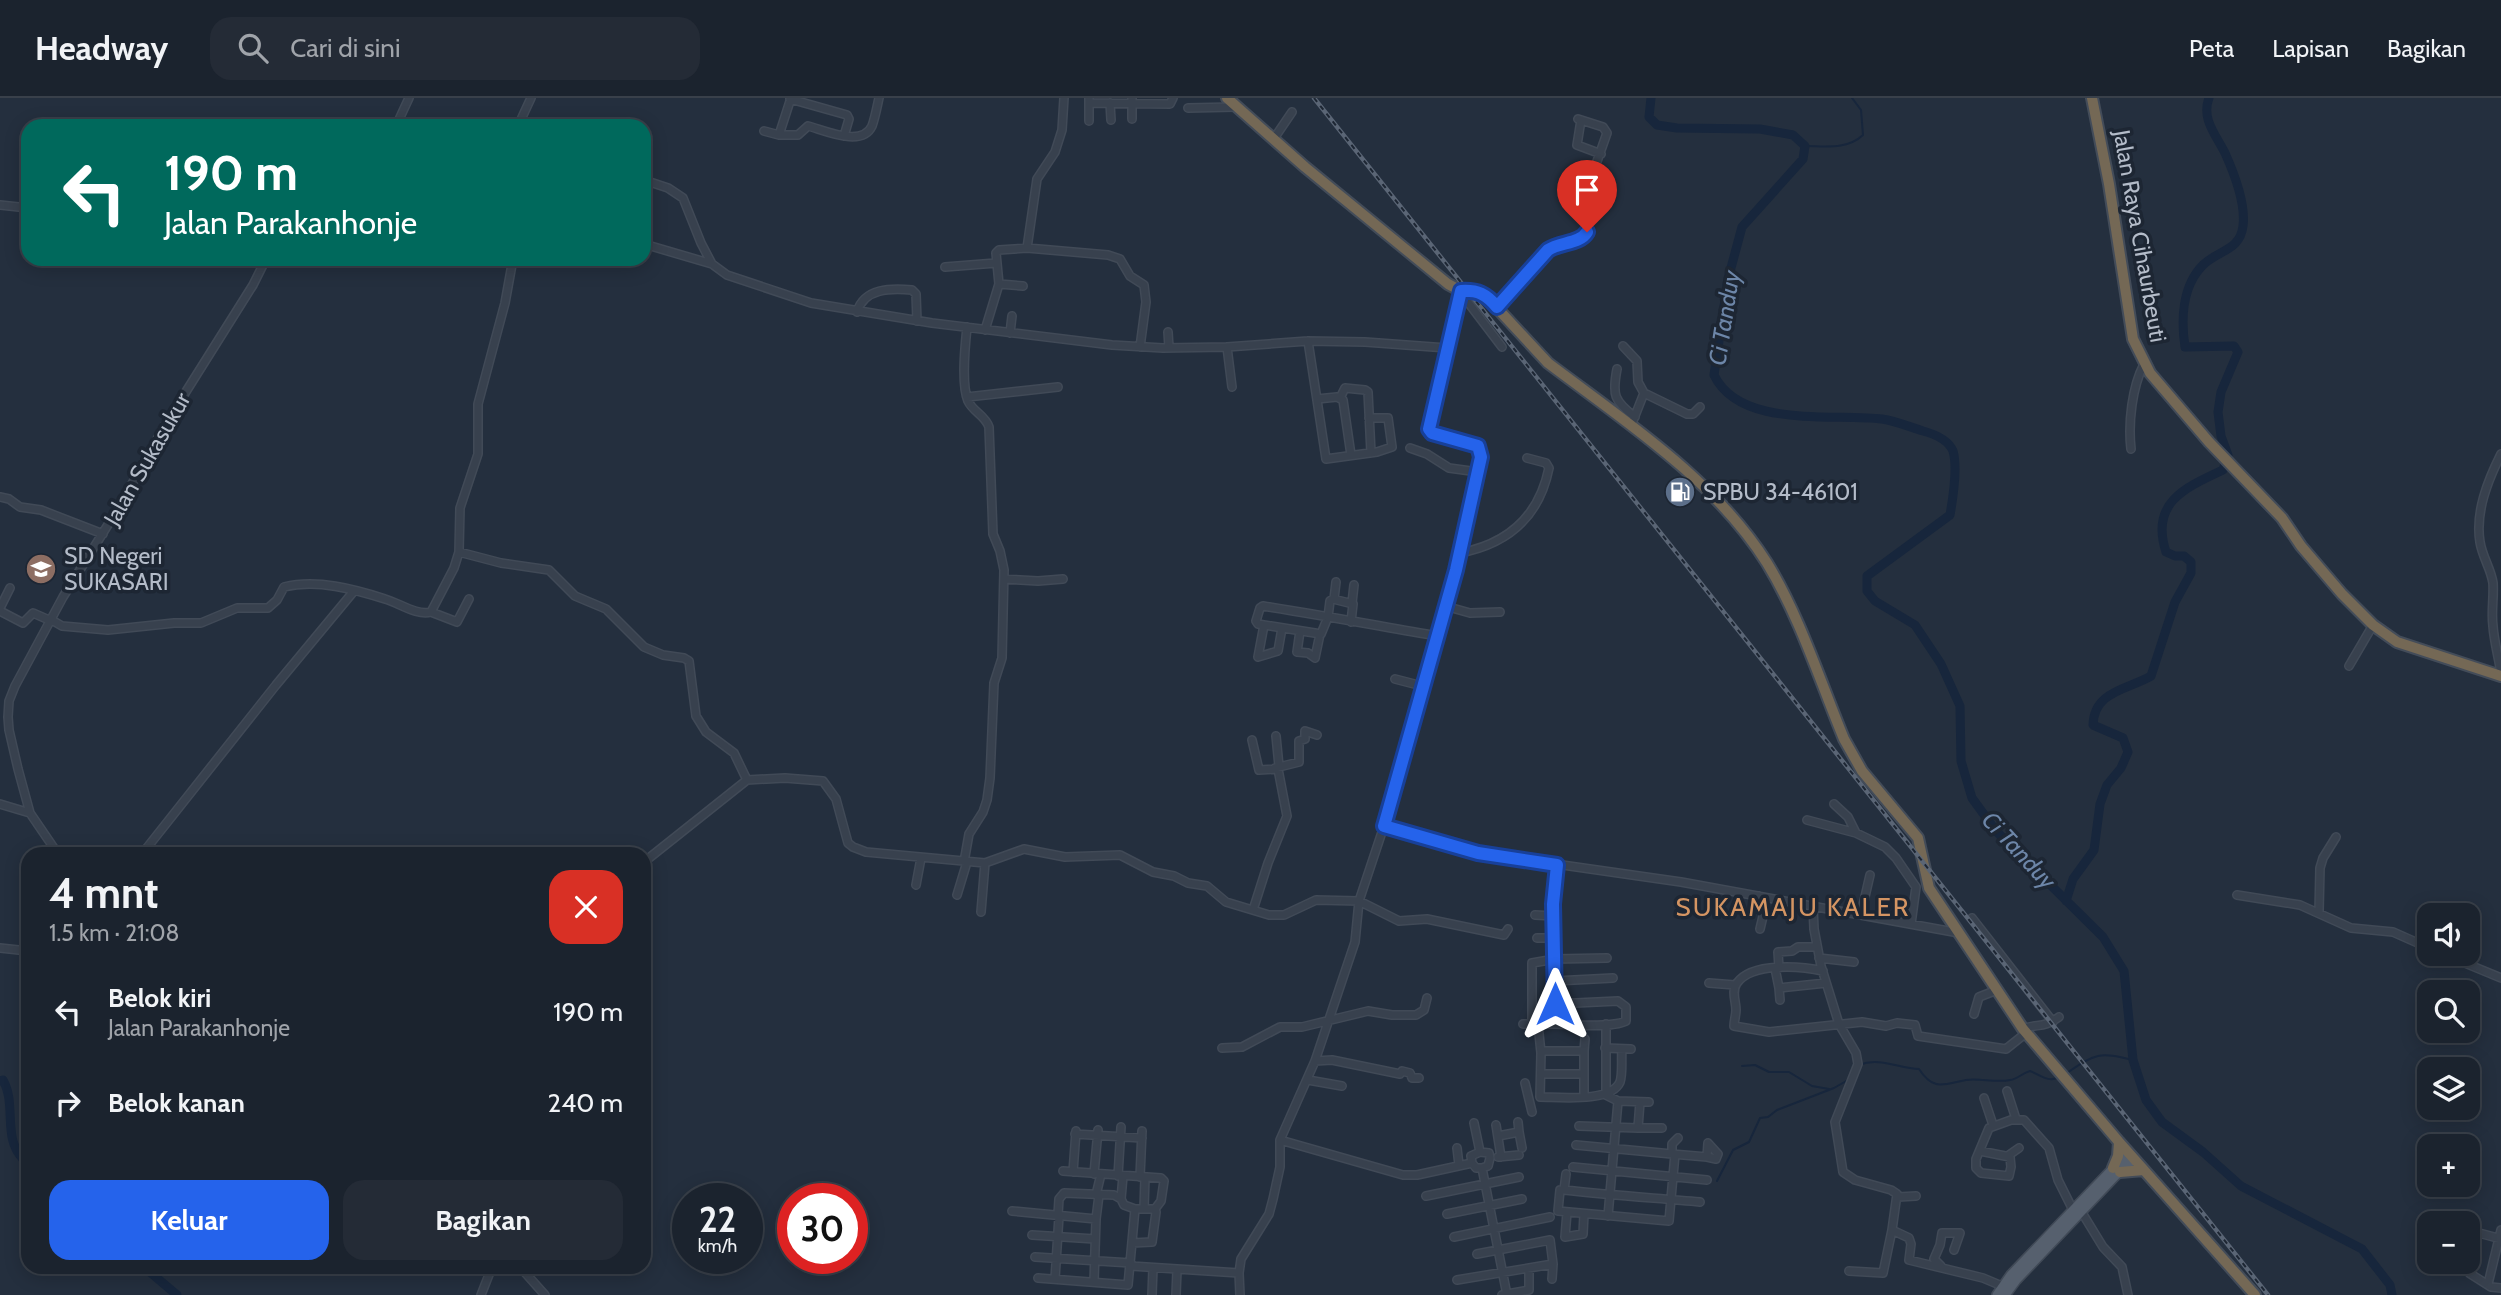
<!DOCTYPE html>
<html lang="id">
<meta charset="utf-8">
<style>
body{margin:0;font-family:Cabin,sans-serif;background:#242b36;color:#f1f3f6;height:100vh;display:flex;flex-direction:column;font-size:26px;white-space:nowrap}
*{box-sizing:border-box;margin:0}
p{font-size:23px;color:#a0a4aa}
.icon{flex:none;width:38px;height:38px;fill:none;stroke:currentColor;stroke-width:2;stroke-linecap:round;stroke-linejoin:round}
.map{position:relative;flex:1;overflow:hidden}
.drawer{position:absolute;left:21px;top:749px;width:630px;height:427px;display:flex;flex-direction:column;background:#1b232e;border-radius:21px;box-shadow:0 4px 18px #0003,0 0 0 2px #39404a}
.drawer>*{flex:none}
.banner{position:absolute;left:21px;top:21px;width:630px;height:147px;border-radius:21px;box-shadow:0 4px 18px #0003,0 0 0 2px #39404a;background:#00695c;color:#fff;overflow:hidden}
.tools{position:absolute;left:2417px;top:805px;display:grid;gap:14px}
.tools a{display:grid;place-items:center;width:63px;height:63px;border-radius:14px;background:#1b232e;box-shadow:0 4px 18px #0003,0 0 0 2px #39404a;font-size:35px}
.speed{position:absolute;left:672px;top:1085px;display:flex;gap:14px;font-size:35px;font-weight:700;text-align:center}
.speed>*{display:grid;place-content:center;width:91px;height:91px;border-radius:50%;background:#1b232e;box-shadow:0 4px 18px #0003,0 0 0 2px #39404a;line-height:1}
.speed small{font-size:18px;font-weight:400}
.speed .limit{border:10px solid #d22;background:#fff;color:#111}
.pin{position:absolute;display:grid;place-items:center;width:60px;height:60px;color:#fff;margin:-72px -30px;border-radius:50% 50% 50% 0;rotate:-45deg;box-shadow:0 0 7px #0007}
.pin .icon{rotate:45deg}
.me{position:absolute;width:77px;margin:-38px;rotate:0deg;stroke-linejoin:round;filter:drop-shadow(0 0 5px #0008)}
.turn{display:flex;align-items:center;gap:24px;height:147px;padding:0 28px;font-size:32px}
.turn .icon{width:91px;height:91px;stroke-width:2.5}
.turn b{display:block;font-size:49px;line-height:60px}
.round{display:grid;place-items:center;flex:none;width:74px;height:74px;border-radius:21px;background:#242b36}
.headline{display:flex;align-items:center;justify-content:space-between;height:119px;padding:0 28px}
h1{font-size:42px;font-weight:700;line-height:52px}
.primary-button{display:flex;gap:14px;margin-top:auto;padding:14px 28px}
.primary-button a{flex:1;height:80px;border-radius:21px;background:#2563eb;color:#fff;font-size:28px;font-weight:700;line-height:80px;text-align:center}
.primary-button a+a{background:#242b36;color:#f1f3f6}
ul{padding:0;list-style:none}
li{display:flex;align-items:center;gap:21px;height:91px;padding:0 28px}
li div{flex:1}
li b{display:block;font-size:26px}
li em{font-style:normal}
header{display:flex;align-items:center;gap:42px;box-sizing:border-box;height:98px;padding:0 35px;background:#1b232e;border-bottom:2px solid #39404a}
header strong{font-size:33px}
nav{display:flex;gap:38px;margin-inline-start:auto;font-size:24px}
.search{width:490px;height:63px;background:#242b36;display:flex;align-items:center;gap:18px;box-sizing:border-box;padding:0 24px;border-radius:21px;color:#a0a4aa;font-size:26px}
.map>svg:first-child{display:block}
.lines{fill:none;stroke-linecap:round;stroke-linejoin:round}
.stream{stroke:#17263c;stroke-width:2}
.river{stroke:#17263c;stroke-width:9}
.minor-casing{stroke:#414a57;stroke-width:10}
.major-casing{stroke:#414a57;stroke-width:12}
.highway-casing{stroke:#434c59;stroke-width:14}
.minor{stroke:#38414e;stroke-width:7}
.major{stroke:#56606e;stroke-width:9}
.highway{stroke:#746855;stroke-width:10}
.rail-casing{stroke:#5a6575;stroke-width:4.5}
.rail{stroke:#1d2633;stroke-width:2;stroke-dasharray:5;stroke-linecap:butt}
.route-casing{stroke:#184099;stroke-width:18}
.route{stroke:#2563eb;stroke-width:12}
.labels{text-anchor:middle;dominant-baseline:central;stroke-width:7;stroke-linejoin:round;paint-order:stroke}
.street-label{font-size:23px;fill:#b4bcc9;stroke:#1d2633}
.poi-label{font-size:23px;fill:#b4bcc9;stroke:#1d2633;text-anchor:start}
.water-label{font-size:24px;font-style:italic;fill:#6d86a8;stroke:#1d2633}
.quarter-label{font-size:26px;letter-spacing:2px;fill:#d59563;stroke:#1d2633}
</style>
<header>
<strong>Headway</strong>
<div class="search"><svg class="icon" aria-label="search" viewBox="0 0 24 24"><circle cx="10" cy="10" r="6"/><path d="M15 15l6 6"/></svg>Cari di sini</div>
<nav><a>Peta</a><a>Lapisan</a><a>Bagikan</a></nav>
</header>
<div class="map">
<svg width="2501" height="1197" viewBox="0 0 2501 1197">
<rect width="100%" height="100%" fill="#242f3e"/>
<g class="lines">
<path class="stream" d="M1805,48C1825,48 1847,52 1863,37L1861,12L1852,0
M1859,967C1879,959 1898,970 1919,971C1934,994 1944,986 1966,982C1980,980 1996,985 2010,982C2018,981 2022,975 2030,973C2041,977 2048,985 2059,979
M1742,968L1755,967L1769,974H1789L1812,988L1829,991
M2067,975C2096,955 2099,954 2133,962
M1717,1083L1733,1052L1749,1044L1760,1020L1768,1019L1777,1012L1834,990L1848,982"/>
<path class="river" d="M1651,0L1649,19L1657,27L1677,30L1760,31L1793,37L1805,48L1803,61L1742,129L1728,181L1714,277C1740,331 1833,315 1882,321C1896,323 1910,329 1923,333C1934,336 1948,341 1953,353C1958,370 1953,400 1950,417L1867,478V493L1875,503L1915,527L1941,566L1960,608L1961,663L1972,700L1996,733L2103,839L2124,873L2133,962L2146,1002L2162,1024L2203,1054L2241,1088L2362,1151L2390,1187L2392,1197
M2066,803L2073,781L2094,752L2100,706L2107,687L2121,670L2128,654L2123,640L2093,627C2094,593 2127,592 2151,578L2175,504L2191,475V464L2184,458H2175L2166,454C2150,405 2184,390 2223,372L2228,357L2221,338L2218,314L2221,294L2238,254L2234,248L2185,249C2181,222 2182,188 2203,167C2218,152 2240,153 2243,128C2246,105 2234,75 2225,55C2216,37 2201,21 2209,0
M0,983L3,982C17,1006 2,1040 23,1061H28
M144,1169L177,1197"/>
<g class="minor-casing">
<path id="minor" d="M791,0L779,37H798L808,28C824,32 862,50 872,28C875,20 877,9 879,0
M1089,0V23
M1132,0V21
M790,1L847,17L849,21L844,38
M1089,5L1170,6L1173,0
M1110,5L1111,22
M1188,10L1235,9
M1581,22L1577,47L1601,56
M397,24L419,28
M396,28L409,0
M518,28L531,0
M764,33L779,37
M1273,42L1292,14
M644,82L668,90L683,100L701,145L712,166L727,177L811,205L932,225L1112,247L1163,250L1227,249L1308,243L1365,244L1447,250
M0,107L28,110
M644,146L712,166
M1027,150L1108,157L1120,161L1130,178L1144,187L1146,204L1140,249
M945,169L996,165
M999,186L1023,188
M1460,201L1467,203L1502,249
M1497,209L1548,152C1560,144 1575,146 1586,137L1588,89L1607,35L1603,29L1578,21
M857,214C864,190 891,190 912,192L916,196L917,223
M985,232L999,186L996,155L999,152L1027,150L1037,81L1055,54L1062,32L1064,0
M1168,234L1169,250
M1010,235L1012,218
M1308,243L1326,361L1377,354L1392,349L1388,320H1369
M1623,248L1637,263L1638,284L1644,295L1631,328
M1227,249L1232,289
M1617,271C1612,297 1614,303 1635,319
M1644,295L1687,316H1693L1700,309
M967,299L1058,289
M1340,300L1345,290L1365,292L1368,294L1371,355
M1317,301L1337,299L1343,302L1351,357
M1410,350L1427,356L1449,370L1478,374
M2131,351C2128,325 2132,289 2144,266
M2501,356C2488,382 2475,414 2480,444C2482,458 2491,471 2493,485C2494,500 2491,514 2493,528C2494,544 2499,560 2501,576
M0,399L9,401L20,409L41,412L103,436
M459,454L501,465L549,472L575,498L606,511L644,549L663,557L684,560L689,563L696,618L706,634L734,655L747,682
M1460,455C1507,446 1539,419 1549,370L1546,365L1527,360
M1004,481L1038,483L1063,481
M1334,501L1336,484
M1352,505L1354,487
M1445,508L1470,515L1500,514
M0,510L10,490
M0,513L23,525L33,515L49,522
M431,514L457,524L469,501
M50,521L62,528L108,532L174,525H201L237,510H268L277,502L284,489C317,481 354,491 385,501C399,505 417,518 431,514L454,470L459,454L460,410L478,356V306L505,205L513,161
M1351,524L1353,506L1333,501L1330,503L1328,519L1321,536L1258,526L1256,523L1260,510L1263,508C1321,517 1379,528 1437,538
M1264,527L1258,559L1278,553L1282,530
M1300,533L1297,554L1308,555L1315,560L1320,536
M2349,568L2373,527
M1395,581L1422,588
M1276,638L1279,668
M1252,642L1259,672L1278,671L1287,718L1268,765L1253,812
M1275,670L1299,664V643L1305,641V633L1317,637
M0,706L30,715
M1834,706L1848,719L1856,735
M1807,722L1856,735L1885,749L1896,760L1916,789L1911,826
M1384,728L1478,755L1681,784L1959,835
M58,756L30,715L18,671L9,632L8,619L9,603L15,588L63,499L119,409L165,327L253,187L266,161
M142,756L276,587L354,493
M644,764L747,682L785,680L823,683L836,701L848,745L853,749L866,754L985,765L1024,751L1065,759L1120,757L1153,774L1174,778L1188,785L1207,788L1226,804L1269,817H1284L1316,802L1359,803L1399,823L1427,821L1504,837L1508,831
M964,764L969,736L983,714L987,702L990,680L994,585L1002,560L1004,472L1000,453L993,436L989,329C985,317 973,314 968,303C961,286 965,248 967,229
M916,787L921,760
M957,797L967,764
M2237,797L2300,807L2351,830L2393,834L2429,850
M1759,798L1758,804L1764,814L1760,831
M1813,808L1814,831L1821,868L1839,926L1856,955L1858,966L1835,1024L1843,1074L1855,1082L1891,1092L1897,1096L1892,1132L1909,1140L1911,1146L1909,1162L1983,1180L2002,1188
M981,814L985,765
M2319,814L2320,770L2323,760L2336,739
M1861,816L1870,777
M1535,817L1554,818
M1972,820L2053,924
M1537,840H1555
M0,850L28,853
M2443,856L2501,880
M1819,860L1854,864
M1775,870L1779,890
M1779,870L1778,854L1792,853L1798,849H1816
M1823,873C1801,868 1752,864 1737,885C1731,893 1736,903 1736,912C1736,917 1734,923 1734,928L1769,934L1862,924L1886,928L1897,925L1915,927L1918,938L2006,951L2026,935
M1555,883L1613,880
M1709,885L1735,887
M1780,902L1779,890L1826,885
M1571,905L1572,926
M1555,906L1618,903L1626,909V923C1612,930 1573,927 1555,926L1553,806L1557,767
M1974,916L1979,899L1997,892
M1523,926H1555
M1532,926V865L1555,861L1607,860
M1538,926L1541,955L1540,999C1558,999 1611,1005 1620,984C1623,975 1621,961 1622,951
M1606,926V997L1618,1003L1608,1118
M2023,931C2037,925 2043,931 2059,919
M1222,950L1242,949L1280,929H1302L1368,913L1392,917H1416L1424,912L1427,900
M1605,950L1631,951
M1541,953H1584V999
M1584,953L1585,941
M1315,963L1332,962L1400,976L1402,973L1410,975L1412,980H1419
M1541,976H1583
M1308,982L1342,988
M1525,985L1532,1014
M2007,993L2016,1021
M1984,1000L1993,1027
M1618,1003L1649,1004
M1640,1004L1638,1030H1662
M1496,1027L1501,1059
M1579,1028L1638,1030
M1519,1034L1522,1050
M1075,1036L1142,1040
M1498,1038L1519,1034L1518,1024
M1280,1042L1403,1077H1417L1472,1065L1476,1070H1482L1507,1197
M1576,1047L1672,1056V1046L1678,1040
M1457,1050L1459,1067
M1980,1053L2010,1059L2011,1069L2009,1078L1981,1075L1976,1070V1061L1989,1030L2011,1022H2024L2049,1050L2058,1082L2073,1112
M1480,1054L1489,1055L1490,1060L1488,1068L1482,1070
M1672,1056L1707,1059L1708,1045L1718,1056L1716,1061L1707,1059
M1675,1056C1673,1078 1671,1101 1669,1123L1558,1113L1560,1092H1564C1609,1097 1655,1100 1700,1104
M2009,1057L2019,1050
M1498,1059L1519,1057
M1472,1065L1471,1058L1480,1054L1474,1025
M1573,1069L1707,1082
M1063,1073L1161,1080L1164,1083L1161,1103L1155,1111
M1073,1074L1076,1033
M1094,1076L1098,1032
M1118,1078L1121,1029
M1140,1079L1142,1033
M1564,1092L1566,1076
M1096,1097L1101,1076
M1426,1098L1519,1079
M1898,1099L1916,1098
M1121,1101L1123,1078
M1144,1111L1145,1079
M1012,1113L1096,1121L1099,1097
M2081,1113L2103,1149L2122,1169L2128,1197
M1567,1114L1565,1139L1583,1136L1584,1116
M1447,1116L1522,1101
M2468,1132L2501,1141
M2478,1136L2469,1175L2491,1189L2501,1190
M1032,1137L1095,1141
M1454,1139L1550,1119
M1132,1145L1152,1144L1156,1114L1153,1111H1135
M1477,1156L1550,1142L1553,1166L1552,1181
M1035,1159L1131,1165
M2448,1166L2449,1164
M1131,1168L1239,1175
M1941,1168L1934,1161L1940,1147L1942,1135H1960L1954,1152
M520,1169L545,1197
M1849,1173L1883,1175L1892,1132
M1038,1180L1128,1187L1135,1111L1124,1107L1121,1101L1114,1097L1064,1095L1059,1101L1058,1117
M1055,1181L1059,1118
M1457,1182L1553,1166
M1094,1184L1096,1121
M2488,1186L2501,1132
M481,1197L492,1169
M1152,1197L1153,1170
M1176,1197L1177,1172
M1240,1197L1239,1175L1241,1161L1269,1116L1273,1101L1280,1069V1042L1315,963L1355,844L1359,803L1384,728L1456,472L1481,359L1480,352L1473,346L1432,336L1429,331L1461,193
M1502,1197L1529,1192V1170"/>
</g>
<g class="major-casing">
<path id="major" d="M1997,1197L2011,1177L2128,1055
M2005,1197L2016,1182L2115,1078L2134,1061"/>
</g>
<g class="highway-casing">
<path id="highway" d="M1227,0L1305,69L1448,186L1461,193H1475L1485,197L1548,265C1626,324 1714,381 1767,465C1800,519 1820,583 1844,641L1862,673L1918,740L1929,790L2023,931L2119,1044L2255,1197
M2092,0L2109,86L2133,241L2150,275L2209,344L2282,420L2301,448L2342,496L2373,527L2397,544L2501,578
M2113,1070L2118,1058L2119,1044
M2120,1074L2144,1072"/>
</g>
<use href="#minor" class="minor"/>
<use href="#major" class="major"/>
<use href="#highway" class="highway"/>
<g class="rail-casing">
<path id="rail" d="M1314,0L2268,1197"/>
</g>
<use href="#rail" class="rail"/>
</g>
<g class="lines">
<g class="route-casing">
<path id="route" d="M1555,906L1553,806L1557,767L1478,755L1384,728L1456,472L1481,359L1478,348L1432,335L1429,331L1461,193C1478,192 1486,196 1497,209L1548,152C1560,144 1580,146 1587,134"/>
</g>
<use href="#route" class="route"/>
</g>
<defs>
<g id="fuel-disc" transform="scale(1.575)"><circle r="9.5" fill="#5c6f8a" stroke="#1d2633"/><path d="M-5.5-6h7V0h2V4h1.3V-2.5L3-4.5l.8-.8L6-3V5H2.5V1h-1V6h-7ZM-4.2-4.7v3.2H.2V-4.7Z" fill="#fff"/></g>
<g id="school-disc" transform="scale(1.575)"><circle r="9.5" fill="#8d6e63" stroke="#1d2633"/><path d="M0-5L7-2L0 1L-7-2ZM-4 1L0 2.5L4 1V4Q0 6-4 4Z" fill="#fff"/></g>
</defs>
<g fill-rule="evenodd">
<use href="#fuel-disc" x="1680" y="394"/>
<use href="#school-disc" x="41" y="471"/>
</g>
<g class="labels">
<g class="street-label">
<text transform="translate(2140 138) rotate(80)">Jalan Raya Cihaurbeuti</text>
<text transform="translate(147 361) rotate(-60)">Jalan Sukasukur</text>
</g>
<g class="poi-label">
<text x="1703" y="394">SPBU 34-46101</text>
<text x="64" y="458">SD Negeri<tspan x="64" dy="26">SUKASARI</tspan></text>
</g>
<g class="water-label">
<text transform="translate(1724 220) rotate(-81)">Ci Tanduy</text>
<text transform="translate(2019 752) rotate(47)">Ci Tanduy</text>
</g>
<g class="quarter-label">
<text x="1793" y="809">SUKAMAJU KALER</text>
</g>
</g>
</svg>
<div class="tools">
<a><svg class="icon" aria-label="sound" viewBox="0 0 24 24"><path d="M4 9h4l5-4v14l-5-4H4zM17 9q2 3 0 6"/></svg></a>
<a><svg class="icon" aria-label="search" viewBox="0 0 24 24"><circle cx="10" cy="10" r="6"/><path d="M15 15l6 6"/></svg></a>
<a><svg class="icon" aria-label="layers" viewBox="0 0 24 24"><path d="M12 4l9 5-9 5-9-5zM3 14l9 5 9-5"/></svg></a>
<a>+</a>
<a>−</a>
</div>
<div class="speed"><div>22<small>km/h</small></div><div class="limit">30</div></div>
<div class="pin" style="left:1587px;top:134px;background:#d93025"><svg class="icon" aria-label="arrive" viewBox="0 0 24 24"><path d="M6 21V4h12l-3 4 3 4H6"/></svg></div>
<svg class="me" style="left:1555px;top:906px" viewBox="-20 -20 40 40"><path d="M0-17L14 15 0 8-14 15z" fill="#2563eb" stroke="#fff" stroke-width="4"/></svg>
<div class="banner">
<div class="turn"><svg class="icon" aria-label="left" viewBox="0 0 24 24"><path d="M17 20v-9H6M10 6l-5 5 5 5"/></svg><div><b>190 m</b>Jalan Parakanhonje</div></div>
</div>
<section class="drawer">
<div class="headline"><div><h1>4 mnt</h1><p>1.5 km · 21:08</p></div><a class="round" style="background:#d93025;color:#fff"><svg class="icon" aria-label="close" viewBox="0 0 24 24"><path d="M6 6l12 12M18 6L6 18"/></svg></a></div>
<ul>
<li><svg class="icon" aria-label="left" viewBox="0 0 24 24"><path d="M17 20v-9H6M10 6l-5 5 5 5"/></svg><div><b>Belok kiri</b><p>Jalan Parakanhonje</p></div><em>190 m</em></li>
<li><svg class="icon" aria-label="right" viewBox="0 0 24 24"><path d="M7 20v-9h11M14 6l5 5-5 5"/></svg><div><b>Belok kanan</b></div><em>240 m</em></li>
</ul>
<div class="primary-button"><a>Keluar</a><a>Bagikan</a></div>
</section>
</div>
